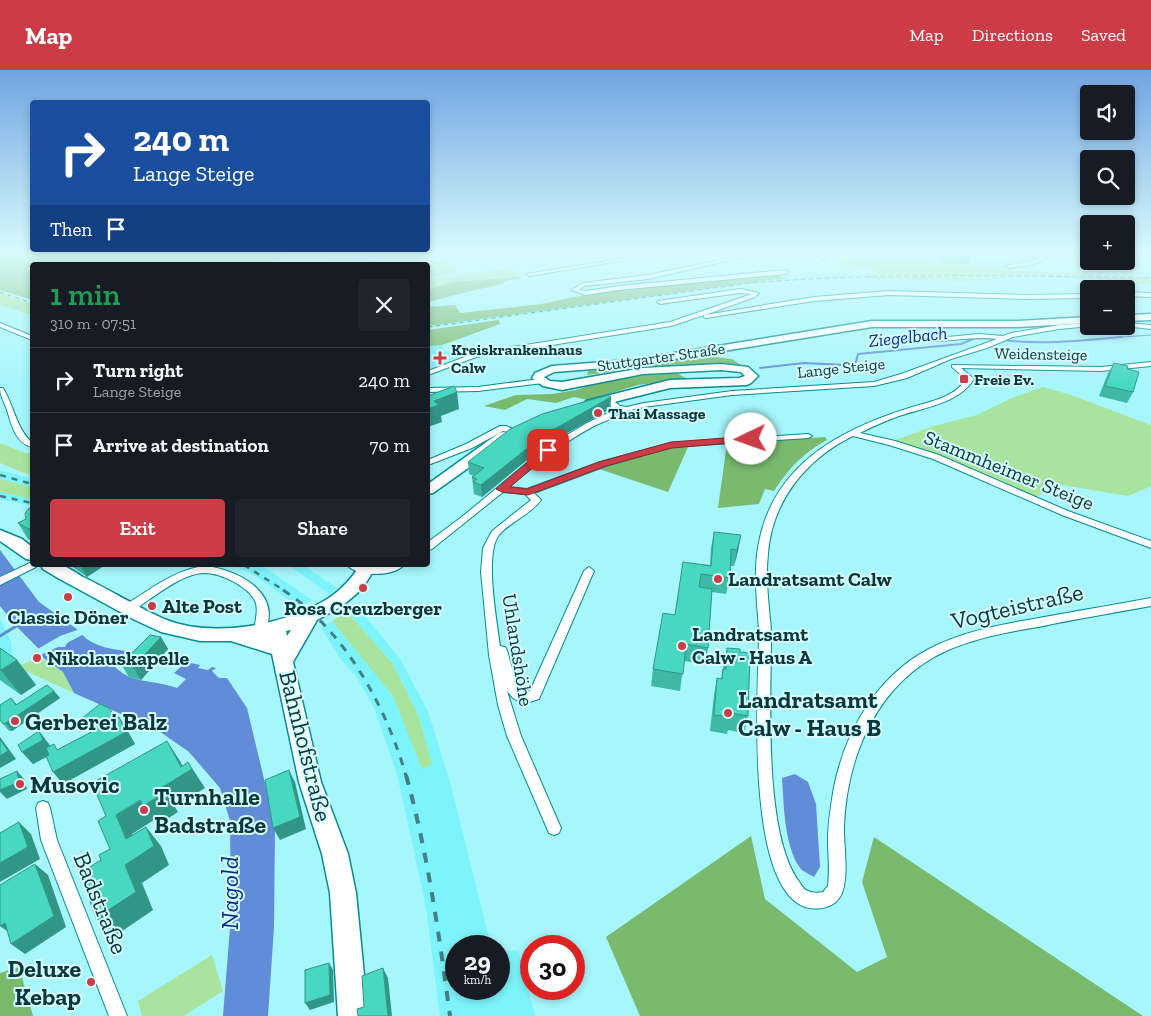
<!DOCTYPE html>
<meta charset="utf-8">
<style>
body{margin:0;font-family:"Zilla Slab",serif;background:#20242c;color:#f1f3f6;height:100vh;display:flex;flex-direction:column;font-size:19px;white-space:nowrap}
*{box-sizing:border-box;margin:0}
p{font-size:16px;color:#9ea1a6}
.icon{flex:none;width:28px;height:28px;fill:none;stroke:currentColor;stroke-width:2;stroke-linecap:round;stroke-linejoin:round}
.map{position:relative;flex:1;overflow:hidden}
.drawer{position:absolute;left:30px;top:192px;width:400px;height:305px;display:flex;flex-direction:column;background:#171b24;border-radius:5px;box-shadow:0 2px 8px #0003}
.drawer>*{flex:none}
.hud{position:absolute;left:30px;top:30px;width:400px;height:152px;border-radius:5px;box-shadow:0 2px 8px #0003;background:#1a4fa0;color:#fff;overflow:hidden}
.tools{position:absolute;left:1080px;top:15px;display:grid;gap:10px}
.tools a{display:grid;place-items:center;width:55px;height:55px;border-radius:5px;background:#171b24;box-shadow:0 2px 8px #0003;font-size:25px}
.speed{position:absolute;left:445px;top:865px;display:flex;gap:10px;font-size:25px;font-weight:700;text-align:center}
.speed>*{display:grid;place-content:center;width:65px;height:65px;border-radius:50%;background:#171b24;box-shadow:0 2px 8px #0003;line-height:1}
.speed small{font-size:12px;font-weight:400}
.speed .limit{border:8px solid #d22;background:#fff;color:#111}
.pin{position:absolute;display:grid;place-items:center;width:42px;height:42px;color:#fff;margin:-21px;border-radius:10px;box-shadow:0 2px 8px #0006}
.me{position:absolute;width:55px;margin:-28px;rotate:267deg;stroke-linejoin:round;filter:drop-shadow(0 0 4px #0008)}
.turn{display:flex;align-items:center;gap:18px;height:105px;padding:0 20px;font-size:22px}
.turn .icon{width:65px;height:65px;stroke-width:2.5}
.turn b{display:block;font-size:35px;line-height:42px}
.then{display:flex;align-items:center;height:48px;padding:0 20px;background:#0003;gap:10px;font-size:19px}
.round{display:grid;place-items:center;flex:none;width:52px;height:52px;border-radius:5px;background:#20242c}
.summary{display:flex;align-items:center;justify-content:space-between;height:85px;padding:0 20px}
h1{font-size:30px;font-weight:600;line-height:38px;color:#1e9e55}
.action{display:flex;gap:10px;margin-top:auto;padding:10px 20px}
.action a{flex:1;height:58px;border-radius:5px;background:#cc3c47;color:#fff;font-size:20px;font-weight:600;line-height:58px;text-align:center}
.action a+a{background:#20242c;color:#f1f3f6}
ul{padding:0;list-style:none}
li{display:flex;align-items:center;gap:15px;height:65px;padding:0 20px;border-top:1px solid #363941}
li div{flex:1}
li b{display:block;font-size:19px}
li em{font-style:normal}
header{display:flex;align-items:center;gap:30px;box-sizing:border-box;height:70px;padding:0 25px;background:#cc3c47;color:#fff}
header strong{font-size:24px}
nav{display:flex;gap:28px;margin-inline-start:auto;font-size:18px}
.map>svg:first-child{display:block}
.built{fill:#7df4fb}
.green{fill:#a8e49e}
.forest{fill:#79ba6f}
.water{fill:#608cd8}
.pier{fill:#a6f6fb}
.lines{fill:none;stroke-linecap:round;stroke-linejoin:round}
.stream-far2{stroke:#608cd8;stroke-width:1}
.stream-far1{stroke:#608cd8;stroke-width:2}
.stream{stroke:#608cd8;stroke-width:3}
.minor-casing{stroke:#058b92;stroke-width:2}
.primary-casing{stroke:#058b92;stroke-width:3}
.minor{fill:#fff;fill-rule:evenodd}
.primary{fill:#fff;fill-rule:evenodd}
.rail-far3{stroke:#437f83;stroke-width:1;stroke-dasharray:4 4;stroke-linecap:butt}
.rail-far2{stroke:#437f83;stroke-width:2.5;stroke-dasharray:6 6;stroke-linecap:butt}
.rail-far1{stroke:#437f83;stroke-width:3;stroke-dasharray:8 8;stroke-linecap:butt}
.rail{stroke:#437f83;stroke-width:4;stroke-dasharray:10 10;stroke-linecap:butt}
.wall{fill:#3eb9a6}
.shaded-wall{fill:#329687}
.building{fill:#48d7c1;stroke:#329687}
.route{fill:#cc3c47;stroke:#85272e}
.poi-dot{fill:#cc3c47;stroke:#d6fbfe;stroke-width:2}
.labels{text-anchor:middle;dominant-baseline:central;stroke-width:4;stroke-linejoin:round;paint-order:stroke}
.far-poi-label{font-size:16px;font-weight:bold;fill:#08383b;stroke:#d6fbfe;text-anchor:start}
.far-street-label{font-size:16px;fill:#08383b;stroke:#d6fbfe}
.far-water-label{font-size:18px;font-style:italic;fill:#003087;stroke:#d6fbfe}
.street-label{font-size:20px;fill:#08383b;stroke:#d6fbfe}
.poi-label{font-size:20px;font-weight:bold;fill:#08383b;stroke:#d6fbfe;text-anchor:start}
.near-street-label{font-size:24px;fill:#08383b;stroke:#d6fbfe}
.near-poi-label{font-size:24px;font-weight:bold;fill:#08383b;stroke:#d6fbfe;text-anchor:start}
.near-water-label{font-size:25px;font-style:italic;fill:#003087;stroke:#d6fbfe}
</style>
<header>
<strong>Map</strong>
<nav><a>Map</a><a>Directions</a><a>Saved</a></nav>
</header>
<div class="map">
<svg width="1151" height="946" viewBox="0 0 1151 946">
<rect width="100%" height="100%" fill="#a6f6fb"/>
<path class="built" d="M829,183H951L999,185L1043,184L1030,191L994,196L838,188Z
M903,204L1151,207V209L898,206L822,208L752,214L428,258V256L749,212L827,206Z
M442,275L445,282L464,280L465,285H455L450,291L428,300V277Z
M0,400L32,409V417L0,409Z
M0,422L32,429V436L0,429Z
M233,495H261L312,530L299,537L254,505Z
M288,495H303L338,519L329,524Z
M357,536L400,589L428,641L452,719L491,876H456V919H499V882L518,880L535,946H440L426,837L397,704L374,638L358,609L339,587L321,557L332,551L370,597L393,626L404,651L432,694L418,645L393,594L347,542Z
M0,548L11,572L13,591L0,597Z"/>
<path class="green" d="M331,188L388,191L386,195H325Z
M838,188L994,196L1001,200L1088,204L1091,206L880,205L872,199L875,198L842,196Z
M391,191H448L458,203L428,207V195H390Z
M510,199L520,207L452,212L428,220V211L456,205Z
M865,206L1020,208L964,211L873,209Z
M1101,208L1151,209V215L1117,213Z
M0,223L32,234V245L0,235Z
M1043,317L1071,325L1151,355V416L1128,426L1056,414L1037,427L938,384L893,371L934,356L977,345L1012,328Z
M0,373L25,383H32V405L21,402L0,393Z
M0,409L32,417V429L0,422Z
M347,542L393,594L418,645L432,694L422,699L393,626L332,551Z
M41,588L63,602L74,623L17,597L30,591L38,592Z
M212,885L223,921L184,946H142L138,931Z"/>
<path class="forest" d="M0,183H270L288,184L273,195H32V230L0,220Z
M774,205L787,208L428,256V237L455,235L460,243L541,234L609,220Z
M520,207L521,208L504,211L503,214L470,221L428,232V220L452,212Z
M499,250L500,254L442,275L428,276V260Z
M706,286L732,289L741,295L728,294L636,299L587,305L588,301Z
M676,303L688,309L638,315L588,330L574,327L556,333L527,329L505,340L484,336L516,325L552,324L576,320L594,314L633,306Z
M825,367L827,370C802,384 790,397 774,421L765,419L759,434L718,438L727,373Z
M688,377L668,422L599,399C626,386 658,378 688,377Z
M751,766L765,829L857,902L887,887L862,812L874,767L1143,946H640L606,867Z
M19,897L33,946H0V903Z"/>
<path class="water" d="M0,480L39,532L78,560C92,579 117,580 139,582L131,591L111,587L108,589C128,616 149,608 177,618L186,609L174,603L186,592L200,595L198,598L208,600L212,597L216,598L212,601L219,608H227L247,638L275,755L274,857L268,946H223L231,845L230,751L220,718L189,682L159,661L74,623L63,602L42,587L38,578L16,556L0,536Z
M795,704L808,712L816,734L820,797L814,807C810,804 803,802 800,798C784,775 784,735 782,708Z"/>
<path class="pier" d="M80,559L84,564L67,573L65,577H58L39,586L36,580L60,566Z"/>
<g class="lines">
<path class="stream-far2" d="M1109,268L1151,265"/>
<path class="stream-far1" d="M988,268C1036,276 1074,271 1122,267
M760,298L804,293L845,295L856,292L858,284L961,274L975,268"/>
<path class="stream" d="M0,566L18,555"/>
<g class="minor-casing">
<path id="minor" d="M659,183H668L529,206L526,204Z
M754,183H761L648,209L584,216L579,220L586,221L619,216L786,200L789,202L786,204L619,220L586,225L571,220L583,213L648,205Z
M819,183H823L825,189H821Z
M973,183H1032L1030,184H975Z
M1047,183H1051C1041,195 1024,196 1009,198L1006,196L1034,190Z
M740,219L759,223L755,227L705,245L814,227L889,221L1027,225L1089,224V228L1027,229L889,225L814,231L706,248L704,247V245L671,256L476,287L428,305V301L475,283L670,252L752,224L740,223L660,234L657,232L658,231Z
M1126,222L1151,223V227L1126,226Z
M0,253L32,266V270L0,257Z
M1089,253V256H1091L1059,259L1013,267L987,278L951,289L907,308L874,316L732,325L644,337L627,341H620C615,349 602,352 594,356C562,373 536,394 509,417L527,419L600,392L671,373L808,364L812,366L808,368L671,377L606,396L534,423L541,430C530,445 511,451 499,465C484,484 497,551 500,576L505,577L507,580L516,613L525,623L530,621L584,501L589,497L594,501L539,629L523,634L513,628L507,621L521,666L561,758L559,763L554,765L549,763L507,666L498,635L489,585L481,502L483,478L492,461L531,430L525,424L503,422L432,479L428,480V472L463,446L545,378L587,353L612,341L614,339L603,331V327H609L620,336L627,337L644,333L732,321L874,312L901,304L997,269C969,265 941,275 914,269V267L937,268L979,264L1003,266L1011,263L1059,255Z
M1126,253L1151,255V259L1124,256H1126Z
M1151,292V296L1101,301L961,298L974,309C958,334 925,337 899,346C886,351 873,356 860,363L895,371L939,385L1068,441L1151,471V478L1062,445L933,389L889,375L853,366C806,389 772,431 768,484C765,509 769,535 771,560L768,563L771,567C771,628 763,766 800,813C802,816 804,820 808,821C812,823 818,823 823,822L828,816C830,800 828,785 828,770C828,752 831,735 834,717C846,658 880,601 937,575C969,560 1004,554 1039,548C1076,541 1114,535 1151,528V536C1113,543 1075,549 1038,557C1007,562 975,568 946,581C878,612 847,685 844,756C843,775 852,818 836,832C827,839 815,840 805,837C745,815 758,621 759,567L762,563L759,560C757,531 753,501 759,472C774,396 837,361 906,339C926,332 954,329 966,309L952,297V295L1101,297Z
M540,309H543V313L478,321L428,322V318L478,317Z
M0,318H3C13,334 18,362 32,372V377C16,374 11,354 7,340C4,332 0,326 0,318Z
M500,356H506L517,361L513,363L503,361L472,378L428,395V390L466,374Z
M32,492V495H37L36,497L0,515V507Z
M347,495L376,497L404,495C393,507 358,507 347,495Z
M205,496C237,499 284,523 264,563H256C252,554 261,541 254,529C250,522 241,516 234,512C225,507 215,503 204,503C182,503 151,529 133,541H125L123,538L125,535C150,520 175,499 205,496Z
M43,731L48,733L50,738L57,770L127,946H109L41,770L36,738L38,733Z"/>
</g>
<g class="primary-casing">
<path id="primary" d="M1151,244V250L1126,251V245Z
M1089,247V253L1018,257H872L631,296L554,302L544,307L550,311L562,312L643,298L721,294L748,297L758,306L751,313L747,315L670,318L590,338L584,334L586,331L670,310L739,308L745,306L741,302L721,300L643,304L562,320L543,316L532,308L535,303L552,296L631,290L872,251H1018Z
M504,362L509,363L511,366L509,369L433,423L428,424V414L499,363Z
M0,460L22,469L32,477V490L26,489L0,471Z
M41,495C47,495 54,494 60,495C67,496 76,503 83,507C110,520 137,537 164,549C212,569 286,555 329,528C342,519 352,508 360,495H377L362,519L342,536L317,550L293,592L321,712L348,784L356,823L368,946H338L330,823L322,784L299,712L272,584L231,571H200L161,562L135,550L58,508L43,499ZM291,560L287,566L286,561Z"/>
</g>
<use href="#minor" class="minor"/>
<use href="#primary" class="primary"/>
<path class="rail-far3" d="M0,222L32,233
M428,257L750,213C884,202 1017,206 1151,208"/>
<path class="rail-far2" d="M0,405L32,414
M0,426L32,433
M244,495L285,521"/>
<path class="rail-far1" d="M283,520C344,559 387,638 406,706"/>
<path class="rail" d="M406,705C428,784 439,865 450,946"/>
</g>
<path class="wall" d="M935,183H943L971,186L968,194L942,193L935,184Z
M1114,293L1127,299L1133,322L1127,333L1099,326L1108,303Z
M611,327L610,339L544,376L482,427L474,424L472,407L474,406L469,404L468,392Z
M32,437V471L28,469L18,453L26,449Z
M714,462L741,465L738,481L734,496H730V508L726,524L712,522L708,578L705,594L684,591L680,621L651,616L653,599L675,545L683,492L710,495L711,478Z
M70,495H105L87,507Z
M161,567L168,579L141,610L129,607L121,594Z
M0,578L17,590L36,615L21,625L0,610Z
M727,578L748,646L744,663L728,660L727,664L710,661L714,625L717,608L721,609L723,599Z
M54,621L60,628L12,661H9L0,650L11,628L17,635Z
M119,647L127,660L135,674L63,714L46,687L33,694L22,682L39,661L50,676L58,680L92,662L90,661L81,649L116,648Z"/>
<path class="shaded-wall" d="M457,322L459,339L441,346L442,352L428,357V339L434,331Z
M611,327L610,339L544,376L482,427L481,415L544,365Z
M428,451L430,464L428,465Z
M32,457V464L29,459Z
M741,465L738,481L734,496L737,480Z
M80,495H105L87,507Z
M161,567L168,579L141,610L133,597Z
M17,590L36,615L21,625L1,600Z
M54,621L60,628L12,661L6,653L16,635L11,628L17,635Z
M119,647L127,660L135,674L63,714L53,702Z
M39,661L49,674L54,683L33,694L22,682Z
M0,667L16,689L0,698Z
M167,671L180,691L186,703L188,692L205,718L175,737L178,742L158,755L154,750L132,764L141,785L146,757L161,776L169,795L142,813L153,840L115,866L96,848L125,795L126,769L116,745L161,718L181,697Z
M289,700L295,712L306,759L280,770L273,758Z
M17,701L24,709L27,719L7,729L0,722V720Z
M19,752L31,764L40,789L0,812V793Z
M35,794L48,805L66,857L25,884L11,874Z
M5,853L14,866L0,856Z
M329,893L333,900L334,932L310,940L305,933Z
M383,898L388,908L392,946H388Z"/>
<path class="building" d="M943,183H967L971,186L945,185Z
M1114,293L1128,296L1127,299L1139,302L1133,322L1105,316Z
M454,316L457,322L434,331L439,335L428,339V326Z
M608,325L611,327L544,365L481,415L473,412L477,409L472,407L484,398L468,392L510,359L542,344Z
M32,437V457L29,459L18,453L26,449L25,444L28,439Z
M714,462L741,465L737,480L731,479L730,508L701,504L699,517L712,519L708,578L686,574L683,604L653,599L663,543L675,545L683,492L711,496Z
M150,565L161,567L133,597L121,594Z
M0,578L17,590L1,600H0Z
M727,578L740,579V582L750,583L748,646L731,643V647L714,645L717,608L722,609L723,599H726Z
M47,615L54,621L6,653L3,654L0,650V635L11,628L16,635Z
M100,634L109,638L116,648L119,647L126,662L53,702L46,686L49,685L46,678L54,674L57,680L99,658L81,649Z
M39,661L43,670L22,682L18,675Z
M0,669L8,681L0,686Z
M167,671L181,697L188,692L192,699L161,718L164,723L143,736L140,730L116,745L126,769L146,757L154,776L125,795L136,822L96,848L80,803L101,790L99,785L110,779L98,751L106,746L92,713Z
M289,700L300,747L273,758L265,710Z
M17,701L19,712L0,720V709Z
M19,752L28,777L0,793V763Z
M35,794L54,846L11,874L5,853L0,856V815Z
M329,893L330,925L305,933V900Z
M383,898L388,946H358L357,939L364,937L362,906Z"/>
<linearGradient id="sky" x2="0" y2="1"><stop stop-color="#71a4e2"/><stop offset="0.58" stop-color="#d7fbfd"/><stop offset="1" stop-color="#d7fbfd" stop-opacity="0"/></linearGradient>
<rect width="1151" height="315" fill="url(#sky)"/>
<path class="route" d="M751,366L755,367V371L672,378L606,396L528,425L502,422L496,419L544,378H551V382L510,417L527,419L599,392L671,372Z"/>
<g class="poi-dot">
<path d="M437.5 280.5h5v5h5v5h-5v5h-5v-5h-5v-5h5z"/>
<rect x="959" y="304" width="10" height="10" rx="2.5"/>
<circle cx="598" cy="343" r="5"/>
<circle cx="718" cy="509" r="5"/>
<circle cx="363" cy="518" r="5"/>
<circle cx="68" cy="527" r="5"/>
<circle cx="152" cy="536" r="5"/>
<circle cx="682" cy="576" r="5"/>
<circle cx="37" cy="588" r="5"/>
<circle cx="728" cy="643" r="5"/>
<circle cx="15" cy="651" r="5"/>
<circle cx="20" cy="714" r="5"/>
<circle cx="144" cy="740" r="5"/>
<circle cx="91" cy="912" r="5"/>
</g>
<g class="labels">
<g class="far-poi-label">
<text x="451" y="279">Kreiskrankenhaus<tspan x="451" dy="18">Calw</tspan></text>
<text x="974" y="309">Freie Ev.</text>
<text x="608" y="343">Thai Massage</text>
</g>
<g class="far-street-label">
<text transform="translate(1041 284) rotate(1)">Weidensteige</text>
<text transform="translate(661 287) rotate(-8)">Stuttgarter Straße</text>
<text transform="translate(841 298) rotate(-6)">Lange Steige</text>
</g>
<g class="far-water-label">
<text transform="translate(908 267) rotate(-6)">Ziegelbach</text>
</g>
<g class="street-label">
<text transform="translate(1009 400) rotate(22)">Stammheimer Steige</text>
<text transform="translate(518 580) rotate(81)">Uhlandshöhe</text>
</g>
<g class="poi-label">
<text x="728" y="509">Landratsamt Calw</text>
<text x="162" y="536">Alte Post</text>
<text x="363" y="538" text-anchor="middle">Rosa Creuzberger</text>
<text x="68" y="547" text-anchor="middle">Classic Döner</text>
<text x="692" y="564">Landratsamt<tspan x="692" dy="23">Calw - Haus A</tspan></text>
<text x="47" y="588">Nikolauskapelle</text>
</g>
<g class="near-street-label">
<text transform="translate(1017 536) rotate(-13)">Vogteistraße</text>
<text transform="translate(306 676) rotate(76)">Bahnhofstraße</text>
<text transform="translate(101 833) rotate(68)">Badstraße</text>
</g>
<g class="near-poi-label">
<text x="738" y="629">Landratsamt<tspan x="738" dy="28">Calw - Haus B</tspan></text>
<text x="25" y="651">Gerberei Balz</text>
<text x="30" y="714">Musovic</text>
<text x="154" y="726">Turnhalle<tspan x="154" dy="28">Badstraße</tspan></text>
<text x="81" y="898" text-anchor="end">Deluxe<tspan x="81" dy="28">Kebap</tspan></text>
</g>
<g class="near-water-label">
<text transform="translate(229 823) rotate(-90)">Nagold</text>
</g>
</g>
</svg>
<div class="tools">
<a><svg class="icon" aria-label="sound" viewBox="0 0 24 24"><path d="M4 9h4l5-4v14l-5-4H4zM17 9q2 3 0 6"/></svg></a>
<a><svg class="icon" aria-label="search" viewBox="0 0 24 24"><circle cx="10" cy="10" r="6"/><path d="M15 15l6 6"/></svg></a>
<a>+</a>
<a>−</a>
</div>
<div class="speed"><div>29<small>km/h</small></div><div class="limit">30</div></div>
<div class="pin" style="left:548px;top:380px;background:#d93025"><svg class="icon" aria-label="arrive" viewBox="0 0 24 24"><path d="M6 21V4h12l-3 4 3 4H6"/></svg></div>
<svg class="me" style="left:751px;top:369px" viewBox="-20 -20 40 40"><circle r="19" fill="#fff"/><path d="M0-13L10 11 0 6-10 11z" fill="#cc3c47"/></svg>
<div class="hud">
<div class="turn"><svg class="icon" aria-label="right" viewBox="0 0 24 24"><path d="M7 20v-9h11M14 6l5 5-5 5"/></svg><div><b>240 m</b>Lange Steige</div></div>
<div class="then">Then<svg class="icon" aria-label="arrive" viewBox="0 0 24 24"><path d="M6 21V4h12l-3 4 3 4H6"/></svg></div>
</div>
<section class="drawer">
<div class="summary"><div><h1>1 min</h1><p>310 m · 07:51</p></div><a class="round"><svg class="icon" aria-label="close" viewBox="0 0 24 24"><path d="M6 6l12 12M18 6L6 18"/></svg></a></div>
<ul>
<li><svg class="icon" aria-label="right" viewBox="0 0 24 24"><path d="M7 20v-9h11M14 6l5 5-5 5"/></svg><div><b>Turn right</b><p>Lange Steige</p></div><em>240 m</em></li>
<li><svg class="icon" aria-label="arrive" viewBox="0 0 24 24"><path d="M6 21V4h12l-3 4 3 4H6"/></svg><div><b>Arrive at destination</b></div><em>70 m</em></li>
</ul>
<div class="action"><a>Exit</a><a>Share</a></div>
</section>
</div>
